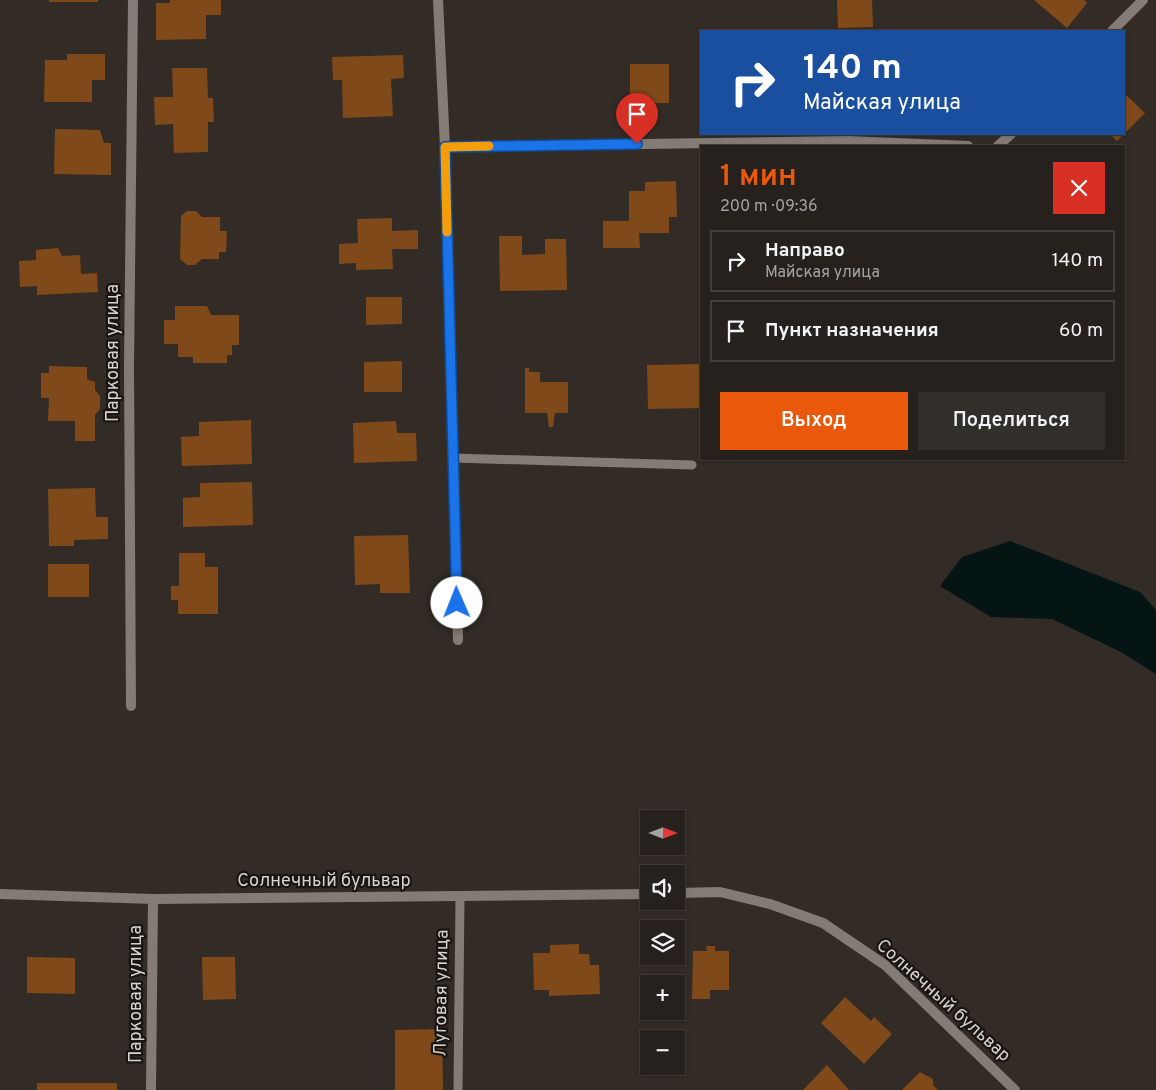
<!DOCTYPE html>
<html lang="ru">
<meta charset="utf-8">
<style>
body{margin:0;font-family:Overpass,sans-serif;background:#322e29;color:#f1f3f6;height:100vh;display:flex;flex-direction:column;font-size:19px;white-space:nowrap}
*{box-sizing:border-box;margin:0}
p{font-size:16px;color:#a4a3a3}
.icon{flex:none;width:28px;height:28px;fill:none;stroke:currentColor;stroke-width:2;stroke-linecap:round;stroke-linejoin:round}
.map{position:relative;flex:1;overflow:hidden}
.sheet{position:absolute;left:700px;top:145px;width:425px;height:315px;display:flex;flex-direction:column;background:#26211c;border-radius:0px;box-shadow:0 1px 4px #0004,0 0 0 1px #423e3b}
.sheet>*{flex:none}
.top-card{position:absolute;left:700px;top:30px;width:425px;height:105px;border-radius:0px;box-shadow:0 1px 4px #0004,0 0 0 1px #423e3b;background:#1a4fa0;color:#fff;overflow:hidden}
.needle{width:32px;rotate:90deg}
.buttons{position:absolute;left:640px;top:810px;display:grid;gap:10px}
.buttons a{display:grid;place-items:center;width:45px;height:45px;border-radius:0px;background:#26211c;box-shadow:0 1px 4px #0004,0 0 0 1px #423e3b;font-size:25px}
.pin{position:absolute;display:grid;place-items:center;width:42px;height:42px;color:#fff;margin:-51px -21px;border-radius:50% 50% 50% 0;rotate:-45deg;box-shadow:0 0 5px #0007}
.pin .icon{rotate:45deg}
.me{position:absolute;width:55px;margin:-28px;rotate:359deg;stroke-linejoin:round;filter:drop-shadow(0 0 4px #0008)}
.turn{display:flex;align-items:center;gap:18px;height:105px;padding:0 20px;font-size:22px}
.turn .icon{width:65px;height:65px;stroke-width:2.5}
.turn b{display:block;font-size:35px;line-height:42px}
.round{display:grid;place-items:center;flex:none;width:52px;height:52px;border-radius:0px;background:#322e29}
.overview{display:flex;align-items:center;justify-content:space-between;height:85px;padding:0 20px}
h1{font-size:30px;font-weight:600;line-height:38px;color:#ea580c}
.action{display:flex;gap:10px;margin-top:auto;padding:10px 20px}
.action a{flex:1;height:58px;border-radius:0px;background:#ea580c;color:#fff;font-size:20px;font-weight:600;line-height:58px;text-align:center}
.action a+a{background:#322e29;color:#f1f3f6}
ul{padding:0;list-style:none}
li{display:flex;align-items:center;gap:15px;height:62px;margin:0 10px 8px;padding:0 10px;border:2px solid #423e3b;border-radius:0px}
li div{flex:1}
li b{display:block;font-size:19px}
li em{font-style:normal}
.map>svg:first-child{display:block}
.water{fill:#041514}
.building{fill:#7f4919}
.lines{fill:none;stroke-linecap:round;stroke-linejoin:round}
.service{stroke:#857b75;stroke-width:9}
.minor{stroke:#857b75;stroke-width:10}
.route-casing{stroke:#114b97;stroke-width:12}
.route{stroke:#1a73e8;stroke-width:9}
.slow{stroke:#f59e0b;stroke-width:9}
.labels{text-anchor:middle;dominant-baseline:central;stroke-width:4.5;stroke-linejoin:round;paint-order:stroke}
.street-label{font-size:18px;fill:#d7d2ce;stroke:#181512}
</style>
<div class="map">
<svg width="1156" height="1090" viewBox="0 0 1156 1090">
<rect width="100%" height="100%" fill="#332c26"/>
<path class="water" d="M1010,541L1140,592L1156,610V674L1121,652L1052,619L991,617L940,586L962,557Z"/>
<path class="building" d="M49,0H98V2H49Z
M170,0H221V15H206V39L156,40V3H170Z
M837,0H872L873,27L838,28Z
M1034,0H1084L1087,3L1067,28Z
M67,54H105V80H92V102H44L45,60H67Z
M403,55L404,78L391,79L393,116L343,118L342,80H333L332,57Z
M630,64H669V103H655V110L642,111V103H630Z
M172,68H207L208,98H213L214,122H208V152L174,153L173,124L155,125L154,97H173Z
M1124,93L1145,113L1117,141L1110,134H1124Z
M55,129L100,130L104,143H111V175L54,174Z
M676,181L677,217H669V233H639L640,248H603V221H629V191H645V182Z
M187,211H196L202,217H220V231H227L226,252H219V259H202L195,265H187L180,259L181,216Z
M392,218V231L418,230V249H392L393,269L356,270V263L339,264V244L358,243L357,219Z
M499,236H522V255L545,254V239H566L567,290L500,291Z
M58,248L62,256L80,255L81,274L97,273L98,292L37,295V286L20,287L19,261L36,260V250Z
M366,297H402V324L366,325Z
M175,306H207L211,315H239V345H232V355H227V363H193V357H178V344H164V320H175Z
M402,361V392H364V362Z
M701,364V408L648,409L647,365Z
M49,366L87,367V379L95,382V390L100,396V409L95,415V441H75V421H48L49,398H41V373H49Z
M525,368H529V372H540V382H568V413H555L553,427H549L547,413H525Z
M251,420L252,464L182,466L181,437L199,436V422Z
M396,421L397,433H416L417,461L354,463L353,423Z
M252,482L253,525L183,527V498L200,497V483Z
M95,488L96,517H108V539L74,540V546H49L48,489Z
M408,535L410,593H380V584L355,585L354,536Z
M179,553H205V567H218V614H178V600H171V586H179Z
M48,564H89V597H48Z
M579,944V954H589L590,965H599L600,994L549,996V990H534L533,953H550V945Z
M706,946H715V951H729V990H710V999H692L693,951H707Z
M27,957L75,958V994L27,993Z
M202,957H235L236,999L203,1000Z
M845,997L871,1021L874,1017L892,1034L864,1064L821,1023Z
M442,1029L443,1090H395V1030Z
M827,1065L849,1090H803Z
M920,1072L933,1079V1085L938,1090H902Z
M37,1083H117V1090H37Z"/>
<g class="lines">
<path class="service" d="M453,458L692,465
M458,1090L460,897"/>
<path class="minor" d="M438,0L445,147L458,640
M1112,31L1143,0
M998,146L1011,134
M445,147L848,141L968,146
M131,706L129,365L133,0
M676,893L720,892L770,904L823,923L885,965L1015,1090
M0,894L153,899L649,894
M151,1090L153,899"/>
</g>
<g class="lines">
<g class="route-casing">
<path id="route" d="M457,603L445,147L637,144"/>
</g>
<use href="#route" class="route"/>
<path class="slow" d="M447,232L445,147L489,146"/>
</g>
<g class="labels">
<g class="street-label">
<text transform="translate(113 353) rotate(-90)">Парковая улица</text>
<text x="324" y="881">Солнечный бульвар</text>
<text transform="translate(442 993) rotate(-89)">Луговая улица</text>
<text transform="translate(136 994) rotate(-90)">Парковая улица</text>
<text transform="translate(943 1001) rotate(42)">Солнечный бульвар</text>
</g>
</g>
</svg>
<div class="buttons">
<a><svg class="needle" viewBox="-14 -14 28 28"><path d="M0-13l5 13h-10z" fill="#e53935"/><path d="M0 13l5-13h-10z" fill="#a4a3a3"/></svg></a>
<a><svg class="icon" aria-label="sound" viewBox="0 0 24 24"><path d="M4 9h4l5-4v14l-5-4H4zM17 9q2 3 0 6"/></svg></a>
<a><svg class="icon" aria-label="layers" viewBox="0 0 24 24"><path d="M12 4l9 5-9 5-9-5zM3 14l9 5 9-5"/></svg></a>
<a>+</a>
<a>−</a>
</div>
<div class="pin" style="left:637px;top:144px;background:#d93025"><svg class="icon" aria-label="arrive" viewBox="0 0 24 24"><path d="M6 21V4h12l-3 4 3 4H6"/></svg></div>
<svg class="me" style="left:457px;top:603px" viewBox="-20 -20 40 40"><circle r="19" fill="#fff"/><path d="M0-13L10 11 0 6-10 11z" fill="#1a73e8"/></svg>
<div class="top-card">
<div class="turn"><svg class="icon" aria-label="right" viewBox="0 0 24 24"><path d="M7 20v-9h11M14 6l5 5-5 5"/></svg><div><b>140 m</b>Майская улица</div></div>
</div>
<section class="sheet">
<div class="overview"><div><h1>1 мин</h1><p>200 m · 09:36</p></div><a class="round" style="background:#d93025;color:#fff"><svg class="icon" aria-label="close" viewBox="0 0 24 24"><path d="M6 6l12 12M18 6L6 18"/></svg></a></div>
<ul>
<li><svg class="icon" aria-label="right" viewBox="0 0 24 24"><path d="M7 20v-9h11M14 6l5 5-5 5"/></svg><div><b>Направо</b><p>Майская улица</p></div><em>140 m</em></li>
<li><svg class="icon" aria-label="arrive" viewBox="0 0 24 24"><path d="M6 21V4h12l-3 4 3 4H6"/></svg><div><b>Пункт назначения</b></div><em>60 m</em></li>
</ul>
<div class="action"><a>Выход</a><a>Поделиться</a></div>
</section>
</div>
